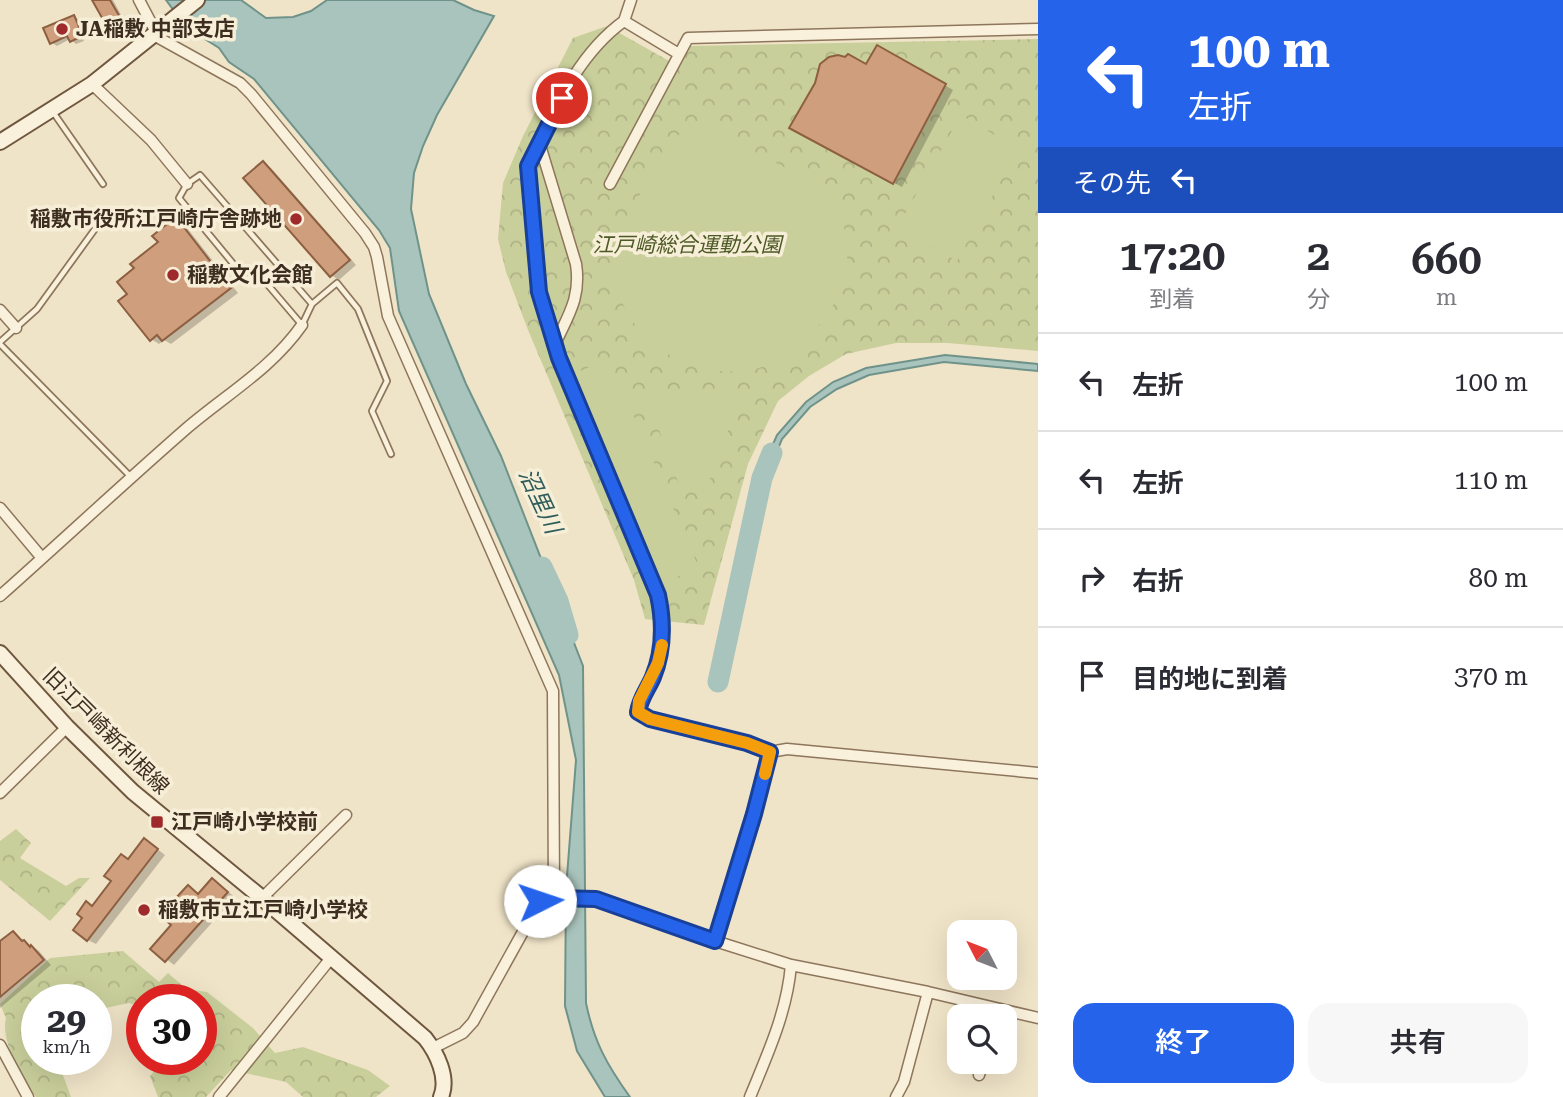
<!DOCTYPE html>
<html lang="ja">
<meta charset="utf-8">
<style>
body{margin:0;font-family:"Roboto Serif","Noto Sans JP",serif;background:#f7f7f7;color:#2b2b33;height:100vh;display:flex;flex-direction:column;font-size:26px;white-space:nowrap}
*{box-sizing:border-box;margin:0}
p{font-size:23px;color:#7c7c81}
.icon{flex:none;width:38px;height:38px;fill:none;stroke:currentColor;stroke-width:2;stroke-linecap:round;stroke-linejoin:round}
.map{position:relative;flex:1;overflow:hidden}
.side{display:flex;flex-direction:column;background:#fff;width:525px}
.side>*{flex:none}
.banner{background:#2563eb;color:#fff;overflow:hidden}
.needle{width:46px;rotate:312deg}
.tools{position:absolute;left:947px;top:920px;display:grid;gap:14px}
.tools a{display:grid;place-items:center;width:70px;height:70px;border-radius:14px;background:#fff;box-shadow:0 7px 28px #0002;font-size:35px}
.speed{position:absolute;left:21px;top:984px;display:flex;gap:14px;font-size:35px;font-weight:700;text-align:center}
.speed>*{display:grid;place-content:center;width:91px;height:91px;border-radius:50%;background:#fff;box-shadow:0 7px 28px #0002;line-height:1}
.speed small{font-size:18px;font-weight:400}
.speed .limit{border:10px solid #d22;background:#fff;color:#111}
.pin{position:absolute;display:grid;place-items:center;width:60px;height:60px;color:#fff;margin:-30px;border:4px solid #fff;border-radius:50%;box-shadow:0 2px 7px #0007}
.me{position:absolute;width:77px;margin:-38px;rotate:86deg;stroke-linejoin:round;filter:drop-shadow(0 0 5px #0008)}
.turn{display:flex;align-items:center;gap:24px;height:147px;padding:0 35px;font-size:32px}
.turn .icon{width:91px;height:91px;stroke-width:2.5}
.turn b{display:block;font-size:49px;line-height:60px}
.then{display:flex;align-items:center;height:66px;padding:0 35px;background:#0003;gap:14px;font-size:26px}
.eta{display:flex;justify-content:space-evenly;align-items:center;height:119px;text-align:center}
.eta b{font-size:42px;font-weight:600;line-height:49px}
.primary-button{display:flex;gap:14px;margin-top:auto;padding:14px 35px}
.primary-button a{flex:1;height:80px;border-radius:21px;background:#2563eb;color:#fff;font-size:28px;font-weight:600;line-height:80px;text-align:center}
.primary-button a+a{background:#f7f7f7;color:#2b2b33}
ul{padding:0;list-style:none}
li{display:flex;align-items:center;gap:21px;height:98px;padding:0 35px;border-top:2px solid #e1e1e2}
li div{flex:1}
li b{display:block;font-size:26px}
li em{font-style:normal}
main{display:flex;flex:1;min-height:0}
.map>svg:first-child{display:block}
.forest{fill:url(#forest-crowns)}
.pitch{fill:#c9cf9b}
.water{fill:#a9c4bc;stroke:#6f938a;stroke-width:2}
.shadow{fill:#0003}
.lines{fill:none;stroke-linecap:round;stroke-linejoin:round}
.river{stroke:#a9c4bc;stroke-width:21}
.building{fill:#cf9f7d;stroke:#8d5f41;stroke-width:2}
.lane-casing{stroke:#8d765c;stroke-width:8}
.street-casing{stroke:#8d765c;stroke-width:13}
.secondary-casing{stroke:#6f573f;stroke-width:18}
.lane{stroke:#faf1dc;stroke-width:4.5}
.street{stroke:#faf1dc;stroke-width:10}
.secondary{stroke:#faf1dc;stroke-width:14}
.route-casing{stroke:#184099;stroke-width:18}
.route{stroke:#2563eb;stroke-width:12}
.slow{stroke:#f59e0b;stroke-width:12}
.poi-dot{fill:#9e2a2b;stroke:#f7eed8;stroke-width:2.5}
.labels{text-anchor:middle;dominant-baseline:central;stroke-width:7;stroke-linejoin:round;paint-order:stroke}
.poi-label{font-size:21px;font-weight:bold;fill:#3d2e20;stroke:#f7eed8;text-anchor:start}
.park-label{font-size:21px;font-style:italic;fill:#4d5a26;stroke:#f7eed8}
.street-label{font-size:21px;fill:#3d2e20;stroke:#f7eed8}
.water-label{font-size:23px;font-style:italic;fill:#2f5d5a;stroke:#f7eed8}
</style>
<main>
<div class="map">
<svg width="1038" height="1097" viewBox="0 0 1038 1097">
<defs>
<pattern id="forest-crowns" width="20" height="18" patternUnits="userSpaceOnUse" patternTransform="scale(1.75)"><rect width="20" height="18" fill="#c9cf9b"/><path d="M2 6a3 3 0 1 1 6 0M12 15a3 3 0 1 1 6 0" fill="none" stroke="#aeb285"/></pattern>
</defs>
<rect width="100%" height="100%" fill="#f0e4c8"/>
<path class="forest" d="M607,26L678,66L689,46L1038,39V351L948,343H896L846,354L809,376L778,401L748,464L704,625L645,619L634,580L528,330L506,272L498,239L503,183L523,136L573,38Z
M16,829L31,843L20,858L66,886L79,878H90L50,921L0,880V841Z
M123,951L159,982L168,973L186,989L207,992L253,1028L275,1053L303,1047L368,1070L390,1086L376,1097H303L286,1082L231,1070L206,1097H158L150,1076L165,1059H201V999H142V1007L129,1003L96,1010V999H37V1059H57L71,1097H36C22,1076 0,1041 6,1018L0,1004L50,958Z"/>
<path class="pitch" d="M961,115L1018,149L957,261L897,228Z
M704,126L827,189C860,240 852,295 808,337C800,344 793,353 784,358C729,389 652,364 625,308C615,289 608,262 615,241C619,230 627,219 633,208C645,185 658,161 670,138Z
M609,358L699,568L658,584L574,374Z
M645,391L741,397L707,487L681,490Z"/>
<path class="water" d="M166,0H241L266,18L293,17L311,11L327,0H453L474,10L494,16L437,115L423,146L414,173L411,209L429,294L466,384L501,456L583,666L586,1003C594,1042 607,1065 630,1097H605L577,1051L565,1006L566,889L576,760L559,675L399,311L390,248L379,230L254,79L229,62L219,48L186,27Z
M945,355L1038,364V371L944,362L869,375L837,389L810,407L782,439L765,480L759,476L777,435L806,402L833,382L866,368Z"/>
<path class="shadow" d="M94,0H113L128,28L117,34L112,31Z
M74,16L79,20L85,32L81,34L84,41L76,44L70,39L57,46L51,42Z
M878,47L953,90L902,187L791,127L866,66Z
M263,163L271,168L356,265L339,280L331,275Z
M176,219L184,224L238,293L171,344L164,340L159,344L151,339L129,294Z
M152,845L165,855L96,944L88,940L93,907Z
M213,880L235,897L174,965L153,949L174,925L188,887L200,895Z
M13,933L39,951L51,965L0,1008V944Z"/>
<g class="lines">
<path class="river" d="M542,567L558,601L568,635
M718,682L762,478L772,453"/>
</g>
<path class="building" d="M92,0H110L124,24L110,32Z
M74,15L80,29L77,31L80,37L70,42L67,36L50,44L43,28Z
M877,45L946,84L893,184L789,128L815,83L820,64L829,57L838,55L845,57L848,54L866,64Z
M263,161L350,260L330,277L243,178Z
M176,217L231,288L162,341L157,335L150,341L118,301L127,294L117,282L134,268L130,264L158,242L152,236Z
M144,838L158,849L87,941L73,930L82,918L77,914L86,901L92,906L111,881L104,876L121,854L128,859Z
M212,878L228,892L165,962L150,949L171,925L160,915L188,885L198,894Z
M13,931L22,941L24,940L30,947L31,945L44,960L0,997V941Z"/>
<g class="lines">
<g class="lane-casing">
<path id="lane" d="M53,112L103,184
M200,175L312,304L302,325L262,278L235,266L179,198L187,184Z
M312,304L337,283L358,309L387,381L372,411L391,454
M0,342L37,309L95,229
M0,344L131,477"/>
</g>
<g class="street-casing">
<path id="street" d="M139,0L159,38L240,83L251,94L365,233L374,247L377,257L388,316L553,691L554,898
M631,0L624,21L679,54
M624,21C577,55 554,111 529,162L527,173L539,292L559,358L653,581C664,612 666,646 653,677C647,690 640,698 638,712L650,719L747,743L770,752L787,749L1038,773
M92,84L151,140L187,184
M539,142L576,264C581,297 569,314 555,344
M610,184L688,38L1038,29
M0,310L16,328
M0,508L42,558
M0,596C63,540 124,483 187,428C227,394 272,368 302,325
M0,793L67,727
M262,898L346,815
M715,941L754,814L770,752
M0,1045L28,1097
M433,1048L463,1033L473,1022L540,901L554,898L596,899L715,941L791,965L928,992L1038,1018
M979,1075L983,1062
M219,1097L331,958
M750,1097C768,1053 787,1012 791,965
M896,1097L904,1082L928,992"/>
</g>
<g class="secondary-casing">
<path id="secondary" d="M0,142L92,84L197,0
M0,653L67,727L133,792L262,898L425,1038C437,1053 449,1078 441,1097"/>
</g>
<use href="#lane" class="lane"/>
<use href="#street" class="street"/>
<use href="#secondary" class="secondary"/>
</g>
<g class="lines">
<g class="route-casing">
<path id="route" d="M540,901L554,898L596,899L715,941L754,814L770,752L747,743L650,719L638,712C640,698 648,689 653,677C664,650 664,623 658,595L559,358L539,292L528,166L562,98"/>
</g>
<use href="#route" class="route"/>
<path class="slow" d="M662,645L658,663L639,701L638,712L650,719L747,743L770,752L765,774"/>
</g>
<g class="poi-dot">
<circle cx="62" cy="29" r="7"/>
<circle cx="296" cy="219" r="7"/>
<circle cx="173" cy="275" r="7"/>
<rect x="150" y="815" width="14" height="14" rx="3.5"/>
<circle cx="144" cy="910" r="7"/>
</g>
<g class="labels">
<g class="poi-label">
<text x="76" y="29">JA稲敷 中部支店</text>
<text x="282" y="219" text-anchor="end">稲敷市役所江戸崎庁舎跡地</text>
<text x="187" y="275">稲敷文化会館</text>
<text x="171" y="822">江戸崎小学校前</text>
<text x="158" y="910">稲敷市立江戸崎小学校</text>
</g>
<g class="park-label">
<text x="687" y="245">江戸崎総合運動公園</text>
</g>
<g class="street-label">
<text transform="translate(106 731) rotate(45)">旧江戸崎新利根線</text>
</g>
<g class="water-label">
<text transform="translate(540 501) rotate(65)">沼里川</text>
</g>
</g>
</svg>
<div class="tools">
<a><svg class="needle" viewBox="-14 -14 28 28"><path d="M0-13l5 13h-10z" fill="#e53935"/><path d="M0 13l5-13h-10z" fill="#7c7c81"/></svg></a>
<a><svg class="icon" aria-label="search" viewBox="0 0 24 24"><circle cx="10" cy="10" r="6"/><path d="M15 15l6 6"/></svg></a>
</div>
<div class="speed"><div>29<small>km/h</small></div><div class="limit">30</div></div>
<div class="pin" style="left:562px;top:98px;background:#d93025"><svg class="icon" aria-label="arrive" viewBox="0 0 24 24"><path d="M6 21V4h12l-3 4 3 4H6"/></svg></div>
<svg class="me" style="left:540px;top:901px" viewBox="-20 -20 40 40"><circle r="19" fill="#fff"/><path d="M0-13L10 11 0 6-10 11z" fill="#2563eb"/></svg>
</div>
<section class="side">
<div class="banner">
<div class="turn"><svg class="icon" aria-label="left" viewBox="0 0 24 24"><path d="M17 20v-9H6M10 6l-5 5 5 5"/></svg><div><b>100 m</b>左折</div></div>
<div class="then">その先<svg class="icon" aria-label="left" viewBox="0 0 24 24"><path d="M17 20v-9H6M10 6l-5 5 5 5"/></svg></div>
</div>
<div class="eta">
<div><b>17:20</b><p>到着</p></div>
<div><b>2</b><p>分</p></div>
<div><b>660</b><p>m</p></div>
</div>
<ul>
<li><svg class="icon" aria-label="left" viewBox="0 0 24 24"><path d="M17 20v-9H6M10 6l-5 5 5 5"/></svg><div><b>左折</b></div><em>100 m</em></li>
<li><svg class="icon" aria-label="left" viewBox="0 0 24 24"><path d="M17 20v-9H6M10 6l-5 5 5 5"/></svg><div><b>左折</b></div><em>110 m</em></li>
<li><svg class="icon" aria-label="right" viewBox="0 0 24 24"><path d="M7 20v-9h11M14 6l5 5-5 5"/></svg><div><b>右折</b></div><em>80 m</em></li>
<li><svg class="icon" aria-label="arrive" viewBox="0 0 24 24"><path d="M6 21V4h12l-3 4 3 4H6"/></svg><div><b>目的地に到着</b></div><em>370 m</em></li>
</ul>
<div class="primary-button"><a>終了</a><a>共有</a></div>
</section>
</main>
